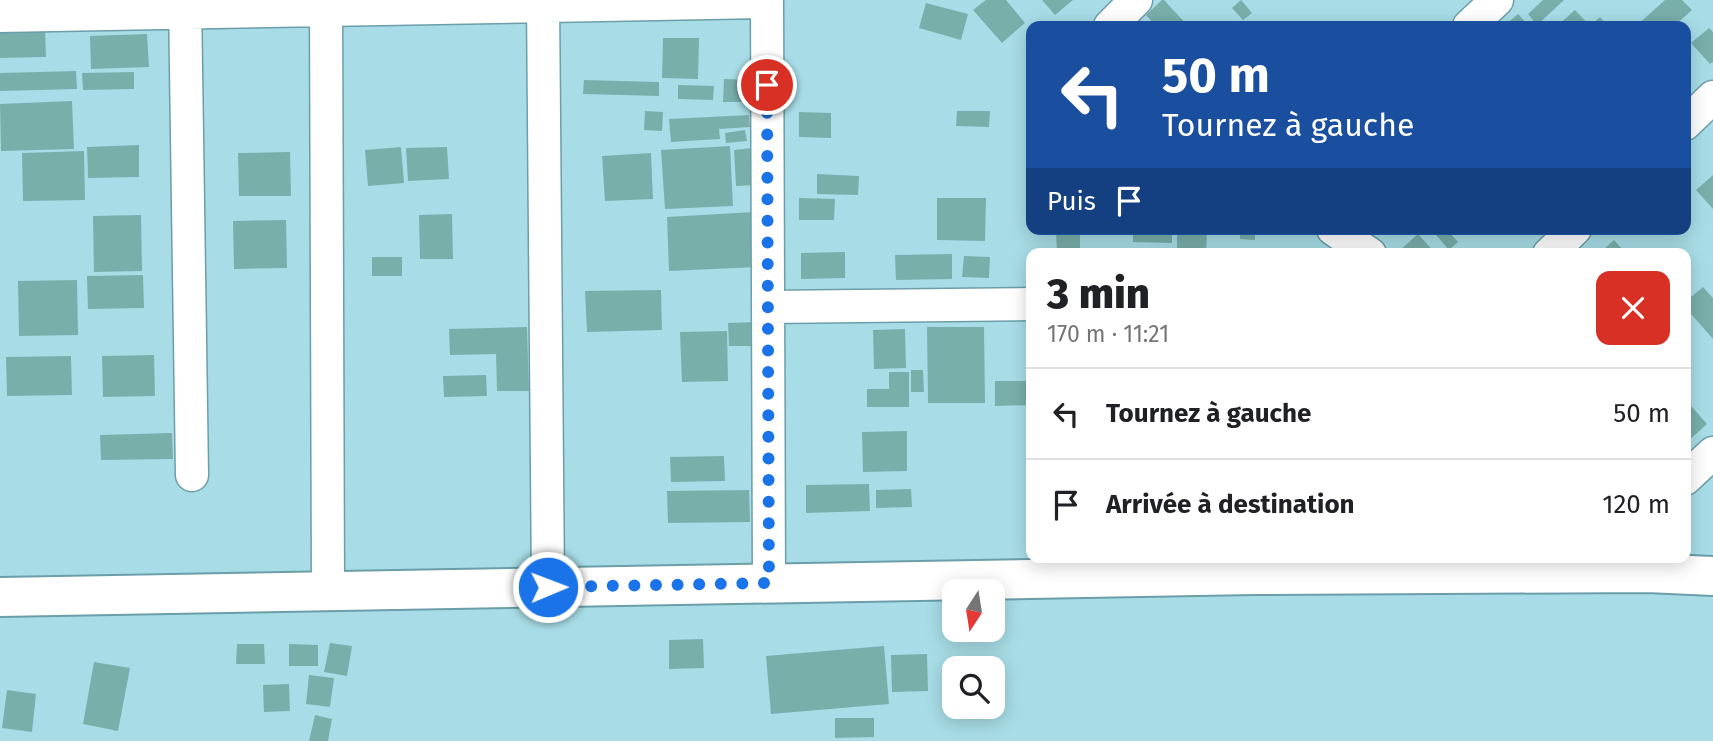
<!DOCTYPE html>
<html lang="fr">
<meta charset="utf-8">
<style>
body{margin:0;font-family:"Fira Sans",sans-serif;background:#f6f6f6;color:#202124;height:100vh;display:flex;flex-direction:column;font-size:26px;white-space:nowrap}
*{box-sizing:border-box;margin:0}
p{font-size:23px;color:#757577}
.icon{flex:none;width:38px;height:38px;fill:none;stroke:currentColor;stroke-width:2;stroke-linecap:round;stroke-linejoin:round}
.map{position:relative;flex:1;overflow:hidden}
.panel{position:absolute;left:1026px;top:248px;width:665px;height:315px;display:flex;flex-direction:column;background:#fff;border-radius:14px;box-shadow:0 4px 18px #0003}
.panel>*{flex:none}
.top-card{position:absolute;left:1026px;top:21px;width:665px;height:214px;border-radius:14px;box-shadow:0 4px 18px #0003;background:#1a4fa0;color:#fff;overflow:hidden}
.needle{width:46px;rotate:192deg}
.buttons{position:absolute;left:942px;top:579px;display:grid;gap:14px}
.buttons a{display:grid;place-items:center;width:63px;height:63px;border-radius:14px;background:#fff;box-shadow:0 4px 18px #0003;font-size:35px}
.pin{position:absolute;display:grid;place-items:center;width:60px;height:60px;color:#fff;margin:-30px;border:4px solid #fff;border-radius:50%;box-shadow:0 2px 7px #0007}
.me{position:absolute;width:77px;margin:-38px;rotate:89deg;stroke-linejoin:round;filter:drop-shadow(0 0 5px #0008)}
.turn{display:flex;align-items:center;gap:24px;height:147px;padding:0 21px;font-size:32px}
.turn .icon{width:91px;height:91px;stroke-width:2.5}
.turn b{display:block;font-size:49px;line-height:60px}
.then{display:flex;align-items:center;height:66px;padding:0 21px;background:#0003;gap:14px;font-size:26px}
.round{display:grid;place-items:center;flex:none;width:74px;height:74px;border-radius:14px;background:#f6f6f6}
.head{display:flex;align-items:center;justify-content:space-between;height:119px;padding:0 21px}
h1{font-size:42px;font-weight:800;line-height:52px}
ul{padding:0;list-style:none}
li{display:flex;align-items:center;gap:21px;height:91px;padding:0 21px;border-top:2px solid #e0e0e0}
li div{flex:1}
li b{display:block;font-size:26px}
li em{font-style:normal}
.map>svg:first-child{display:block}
.building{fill:#79afab}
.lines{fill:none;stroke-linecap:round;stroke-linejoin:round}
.minor-casing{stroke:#6b9ea8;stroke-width:35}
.secondary-casing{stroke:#6b9ea8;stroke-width:42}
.minor{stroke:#fff;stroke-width:32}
.secondary{stroke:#fff;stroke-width:38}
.route{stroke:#1a73e8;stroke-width:12;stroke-dasharray:0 21.6}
</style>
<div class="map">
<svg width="1713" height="741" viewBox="0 0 1713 741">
<rect width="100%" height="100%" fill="#a8dde7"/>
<path class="building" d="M986,0H1006L1025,23L1002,43L973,10Z
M1042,0H1073L1055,15Z
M1162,0H1164L1188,26H1156L1146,15Z
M1241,0L1252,13L1243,20L1232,8Z
M1543,0H1564L1537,25L1528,14Z
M1665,0H1682L1692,10L1674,26H1636Z
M926,3L968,14L961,40L919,28Z
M1575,10L1590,26L1600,17L1608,26H1557Z
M1518,14L1529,26H1504Z
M45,27L46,57L0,58V29Z
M1709,28L1713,32V62L1710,64L1691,43Z
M147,34L149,67L91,69L90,36Z
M663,38H699L698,79L662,78Z
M76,71L77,89L0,91V73Z
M134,72V89L83,90L82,73Z
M724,79L754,80V102H723Z
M584,80L659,82V96L583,94Z
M678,85L714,86L713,100L678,99Z
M72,101L74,149L1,151L0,104Z
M645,111L663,112L662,131L644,130Z
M957,111H990L989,127L956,126Z
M799,112L831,113V138L799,137Z
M749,115L750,127L719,129L720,139L671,142L669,119Z
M745,130L747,141L726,143L725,133Z
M139,145V177L88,178L87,147Z
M730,146L733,206L665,209L661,150Z
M401,147L404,183L368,186L365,150Z
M447,147L449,179L408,181L406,148Z
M752,148L755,185L736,186L734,150Z
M84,151L85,200L23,201L22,153Z
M290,152L291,196H239L238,153Z
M651,153L653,199L605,201L602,156Z
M817,174L859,176L858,195L817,194Z
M1713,175V209L1696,190Z
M799,198L835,199L834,220H799Z
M937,198H986L985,241L937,240Z
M754,212L757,267L669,271L667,217Z
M452,214L453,259H420L419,215Z
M141,215L142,271L94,272L93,216Z
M286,220L287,268L234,269L233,221Z
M1056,229H1080V254H1057Z
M1133,229H1172V243L1133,242Z
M1177,229H1207L1206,254H1177Z
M1240,229H1255V240L1240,239Z
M1431,229H1446L1458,242L1449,250Z
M1418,234L1436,254H1401L1399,251Z
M1614,240L1623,250L1619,254H1608L1604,249Z
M845,252V278L801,279V253Z
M952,254V279L896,280L895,255Z
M964,256L990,257L989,278L962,277Z
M372,257H402V276H372Z
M143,275L144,308L88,309L87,276Z
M77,280L78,335L19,336L18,281Z
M1703,287L1713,298V339L1685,307V302Z
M661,290L662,330L587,332L585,291Z
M756,322L757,346H729L728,323Z
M527,327L529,391H497L496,354L450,355L449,329Z
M927,327H984L985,403H928Z
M905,329L906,368L874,369L873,330Z
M727,331L728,381L682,382L680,332Z
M154,355L155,396L103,397L102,356Z
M71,356L72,395L7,396L6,357Z
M911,370H923L924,392H911Z
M889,372H909V407H867V389H889Z
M486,375L487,396L444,397L443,376Z
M995,381H1031V405L995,406Z
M1685,399L1707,424L1688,441L1685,438Z
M907,431V471L863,472L862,432Z
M172,433L173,459L101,460L100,435Z
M724,456L725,481L671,482L670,457Z
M869,484L870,511L806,513V485Z
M911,489L912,507L876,508V490Z
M749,490L750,522L668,523L667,491Z
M703,639L704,668L669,669V640Z
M330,643L352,646L347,676L324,672Z
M237,644H264L265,664H236Z
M289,644L318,645V666H289Z
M884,646L889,704L771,714L766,656Z
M927,654L928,691L892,692L891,655Z
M94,662L130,668L118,731L83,724Z
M309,675L334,678L330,707L306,704Z
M289,684L290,711L264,712L263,685Z
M7,690L36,694L32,732L2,728Z
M315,715L332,719L328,741H309Z
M835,718H874V737L835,738Z"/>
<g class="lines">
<g class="minor-casing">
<path id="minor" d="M185,0L192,475
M326,0L328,591
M543,0L548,587
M767,0L769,584
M0,16L767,2
M1110,26L1136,0
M1469,26L1497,0
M1685,124L1713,97
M1333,229L1370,254
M1549,254L1575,229
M768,307L1031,304
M1685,479L1713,453"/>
</g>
<g class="secondary-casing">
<path id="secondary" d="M0,597L1254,575L1647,573L1713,576"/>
</g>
<use href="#minor" class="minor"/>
<use href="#secondary" class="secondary"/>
</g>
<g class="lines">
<path class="route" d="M548,587L769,583L767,85"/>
</g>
</svg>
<div class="buttons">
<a><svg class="needle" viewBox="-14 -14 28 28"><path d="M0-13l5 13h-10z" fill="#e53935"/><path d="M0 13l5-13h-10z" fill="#757577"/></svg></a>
<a><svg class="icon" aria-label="search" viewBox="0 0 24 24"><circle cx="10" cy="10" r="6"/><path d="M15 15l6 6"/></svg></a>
</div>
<div class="pin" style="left:767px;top:85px;background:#d93025"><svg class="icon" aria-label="arrive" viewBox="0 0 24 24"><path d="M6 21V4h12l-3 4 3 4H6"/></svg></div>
<svg class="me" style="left:548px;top:587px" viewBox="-20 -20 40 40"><circle r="17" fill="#1a73e8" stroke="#fff" stroke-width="3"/><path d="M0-11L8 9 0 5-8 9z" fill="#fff"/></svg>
<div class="top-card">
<div class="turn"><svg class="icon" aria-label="left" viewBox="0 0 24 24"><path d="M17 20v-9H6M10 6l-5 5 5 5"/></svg><div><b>50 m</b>Tournez à gauche</div></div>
<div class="then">Puis<svg class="icon" aria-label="arrive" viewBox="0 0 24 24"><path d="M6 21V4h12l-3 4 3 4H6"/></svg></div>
</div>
<section class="panel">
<div class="head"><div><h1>3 min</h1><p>170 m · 11:21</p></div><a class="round" style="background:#d93025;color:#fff"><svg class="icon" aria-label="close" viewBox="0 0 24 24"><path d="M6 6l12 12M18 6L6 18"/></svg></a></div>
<ul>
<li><svg class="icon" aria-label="left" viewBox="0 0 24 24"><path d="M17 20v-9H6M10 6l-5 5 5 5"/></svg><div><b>Tournez à gauche</b></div><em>50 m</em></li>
<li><svg class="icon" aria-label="arrive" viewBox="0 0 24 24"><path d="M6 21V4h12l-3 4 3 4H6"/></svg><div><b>Arrivée à destination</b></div><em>120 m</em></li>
</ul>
</section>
</div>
